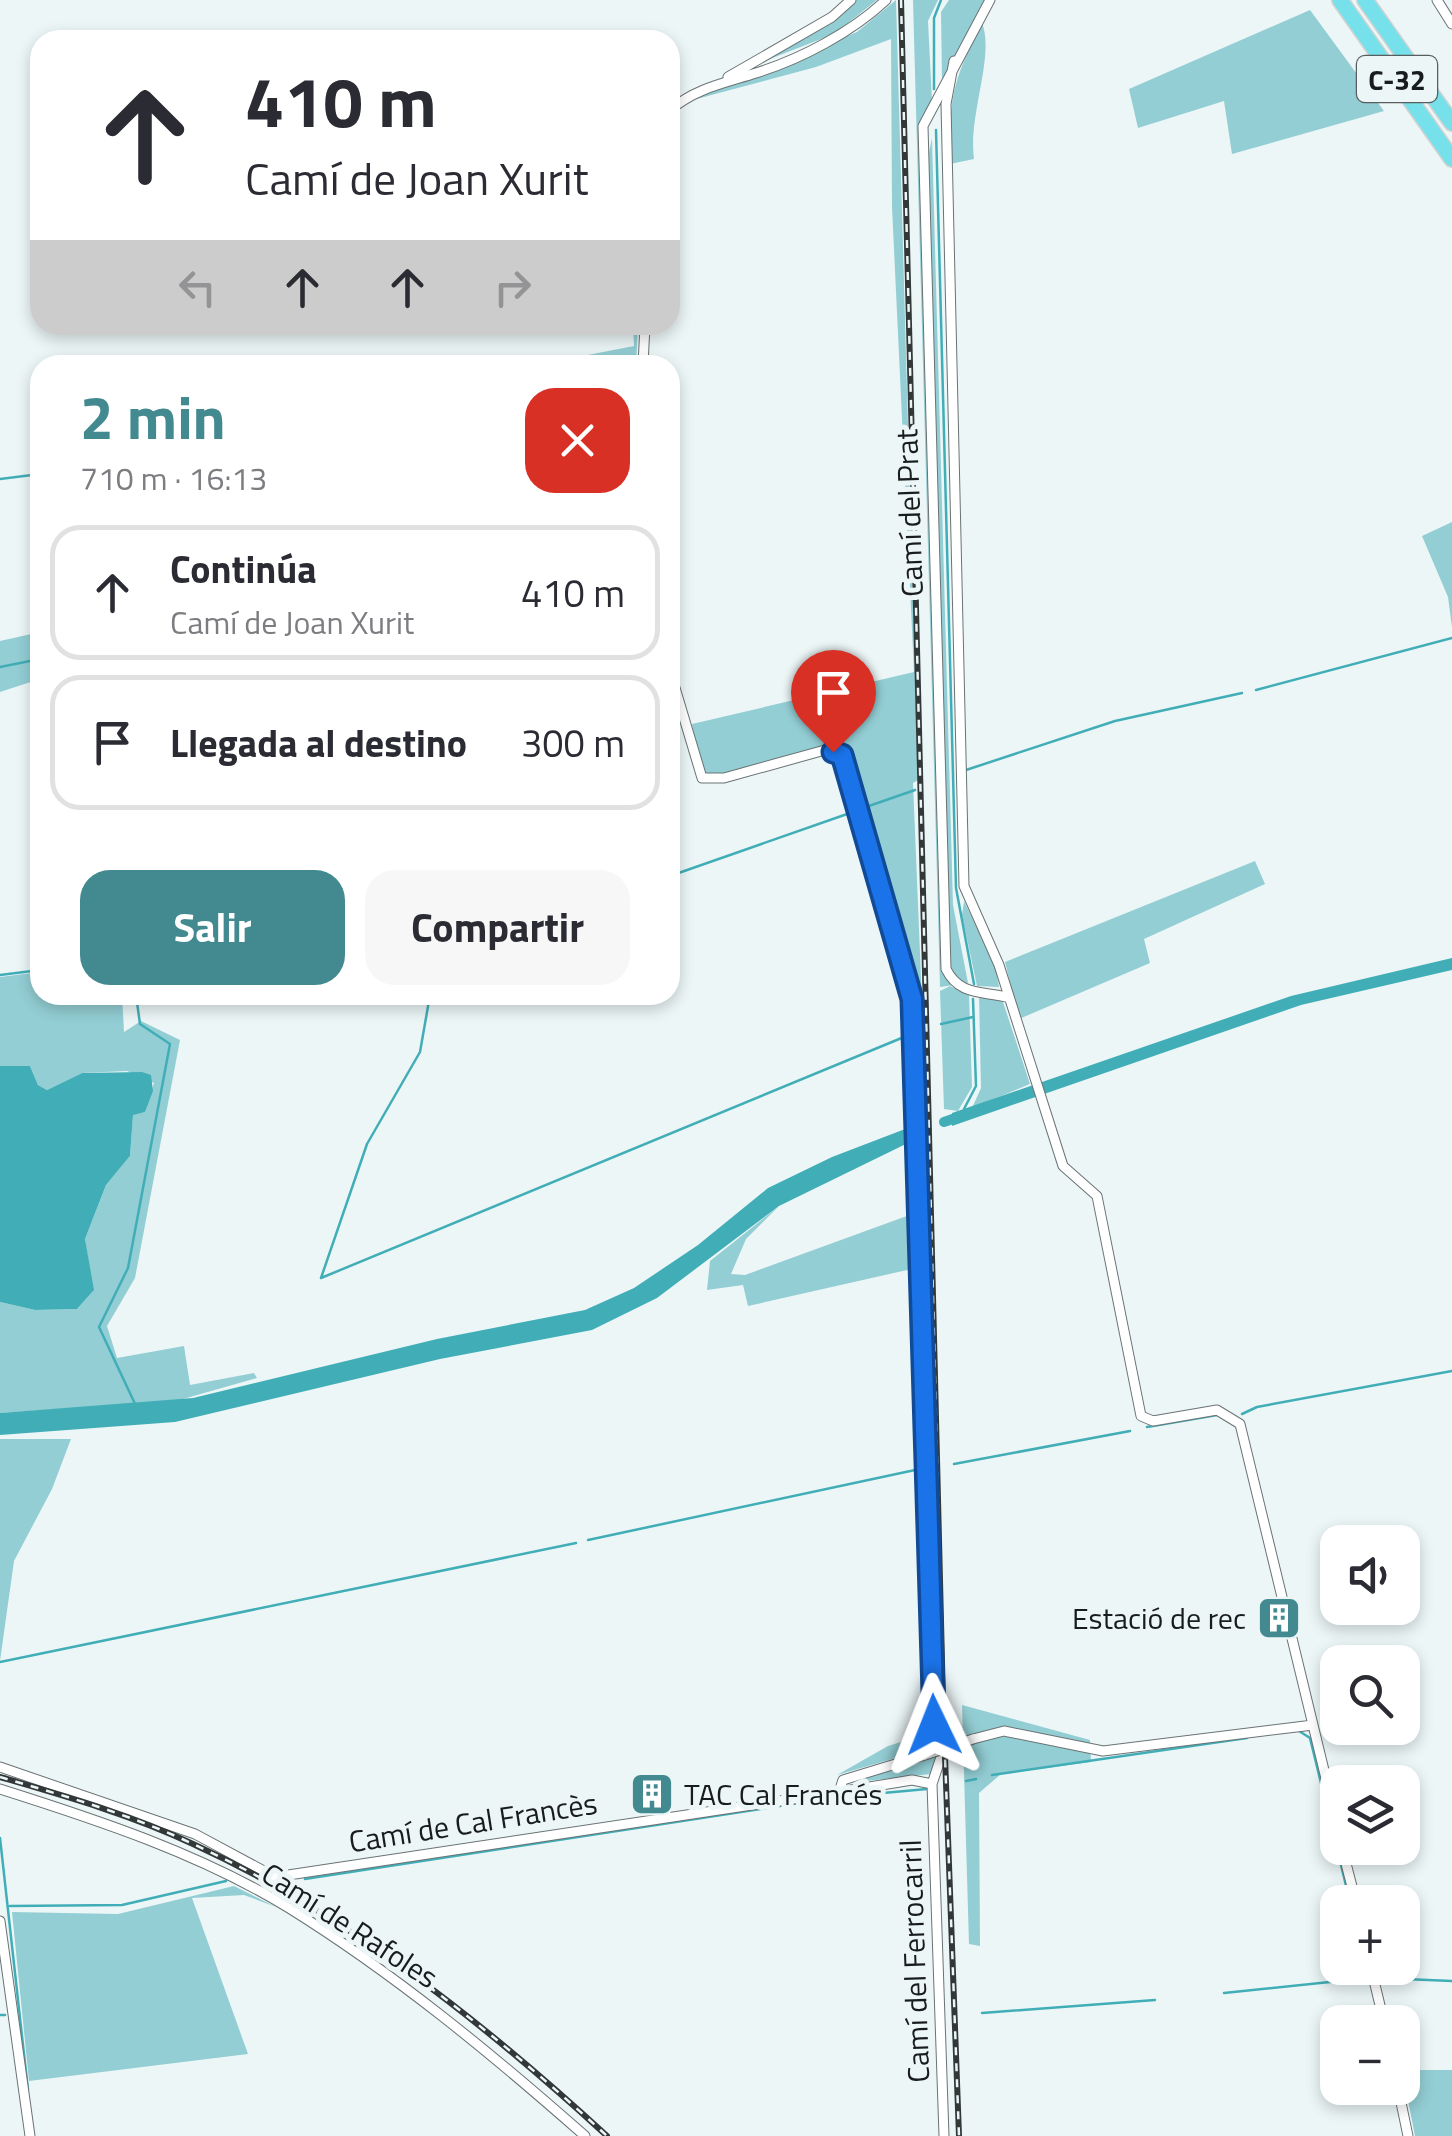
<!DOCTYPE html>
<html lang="es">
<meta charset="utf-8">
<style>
body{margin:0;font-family:"Titillium Web",sans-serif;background:#f7f7f7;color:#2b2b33;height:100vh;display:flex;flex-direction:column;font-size:38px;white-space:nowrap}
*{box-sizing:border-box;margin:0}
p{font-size:32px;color:#7c7c81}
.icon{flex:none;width:55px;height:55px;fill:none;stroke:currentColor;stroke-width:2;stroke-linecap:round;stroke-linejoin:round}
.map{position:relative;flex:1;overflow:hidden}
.side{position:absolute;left:30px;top:355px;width:650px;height:650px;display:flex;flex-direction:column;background:#fff;border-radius:30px;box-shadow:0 5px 15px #0003}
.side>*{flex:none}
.guide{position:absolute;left:30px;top:30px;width:650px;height:305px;border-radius:30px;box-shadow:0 5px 15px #0003;background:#fff;color:#2b2b33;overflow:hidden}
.controls{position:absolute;left:1320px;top:1525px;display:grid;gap:20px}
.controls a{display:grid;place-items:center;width:100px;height:100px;border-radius:20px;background:#fff;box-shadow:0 5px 15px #0003;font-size:50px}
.pin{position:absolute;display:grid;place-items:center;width:85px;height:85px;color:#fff;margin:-102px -42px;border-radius:50% 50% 50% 0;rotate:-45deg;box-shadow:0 0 10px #0007}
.pin .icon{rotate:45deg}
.me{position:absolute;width:110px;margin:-55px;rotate:358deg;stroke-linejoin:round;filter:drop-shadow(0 0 8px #0008)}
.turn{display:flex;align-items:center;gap:35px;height:210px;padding:0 50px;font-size:45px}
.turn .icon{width:130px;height:130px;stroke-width:2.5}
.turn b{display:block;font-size:70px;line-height:85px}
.lanes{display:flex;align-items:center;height:95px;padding:0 50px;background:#0003;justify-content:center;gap:50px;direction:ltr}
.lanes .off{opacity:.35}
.round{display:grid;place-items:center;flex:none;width:105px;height:105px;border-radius:30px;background:#f7f7f7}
.headline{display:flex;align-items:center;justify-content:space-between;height:170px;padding:0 50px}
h1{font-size:60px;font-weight:700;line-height:75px;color:#428a90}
.action{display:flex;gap:20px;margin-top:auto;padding:20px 50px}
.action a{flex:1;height:115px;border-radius:30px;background:#428a90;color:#fff;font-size:40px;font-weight:700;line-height:115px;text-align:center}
.action a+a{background:#f7f7f7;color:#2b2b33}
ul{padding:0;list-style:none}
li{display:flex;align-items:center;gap:30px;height:135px;margin:0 20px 15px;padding:0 30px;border:5px solid #e1e1e2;border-radius:30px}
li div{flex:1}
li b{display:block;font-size:38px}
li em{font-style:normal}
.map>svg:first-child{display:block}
.green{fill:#93ced4}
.water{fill:#41aeb7}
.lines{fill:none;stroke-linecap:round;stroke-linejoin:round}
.stream{stroke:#41aeb7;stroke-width:2.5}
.canal{stroke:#41aeb7;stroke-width:10}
.street-casing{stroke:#6a7374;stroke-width:11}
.highway-casing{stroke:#d1d2d2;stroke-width:18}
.street{stroke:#fff;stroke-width:9}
.highway{stroke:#76e1ea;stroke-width:15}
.rail-casing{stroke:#323737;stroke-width:6}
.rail{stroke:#ecf6f7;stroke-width:2.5;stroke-dasharray:8;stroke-linecap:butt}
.street-bridge-casing{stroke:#6a7374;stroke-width:11;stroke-linecap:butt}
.street-bridge{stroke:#fff;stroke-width:9}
.route-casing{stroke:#114b97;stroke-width:25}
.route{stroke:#1a73e8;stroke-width:18}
.labels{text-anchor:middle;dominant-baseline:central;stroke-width:10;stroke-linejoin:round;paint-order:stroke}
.shield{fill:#ecf6f7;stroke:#585d5e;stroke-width:2.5}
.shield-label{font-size:28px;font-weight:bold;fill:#181c1c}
.street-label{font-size:30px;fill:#181c1c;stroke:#ecf6f7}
.poi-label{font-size:30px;fill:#181c1c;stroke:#ecf6f7;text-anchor:end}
</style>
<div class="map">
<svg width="1452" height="2136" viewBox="0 0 1452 2136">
<rect width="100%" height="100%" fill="#ecf6f7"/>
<path class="green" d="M856,0H877L834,34L757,64L806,38Z
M896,0L918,780L913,783L927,1123L921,1124L915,996L845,752L831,743L712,778L700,768L692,724L914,672L892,207L891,39L816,67L689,101L857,32Z
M913,0H938L928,21L932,101L921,124L928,157L932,138L953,905L968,983L940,987Z
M949,0H987L942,81L941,12Z
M1310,10L1384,111L1232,154L1224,101L1138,128L1129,89Z
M982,23C995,56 968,115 974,159L950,164C949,98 952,82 982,23Z
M633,325H638L636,365H536L634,346Z
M1452,522V627L1448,597L1422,536Z
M40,632V679L0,692V641Z
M1255,861L1265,884L1144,939L1150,963L1019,1019L1005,962Z
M964,901L995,965L999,987L977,986L962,915Z
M40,972V995H122L124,1032L141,1021L180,1040L135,1278L107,1326L117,1358L184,1346L190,1385L254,1373L257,1378L176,1401L0,1413V1302L35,1310L77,1309L93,1291L85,1239L106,1185L130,1156L133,1114L145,1112L154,1083L127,1071L82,1073L47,1090L38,1085L30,1066H0V977Z
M950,986L969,995L972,1087L958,1111L944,1109L940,991Z
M979,995L1003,1002L1030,1084L972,1108L981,1088Z
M920,1145L928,1146L942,1731L936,1719Z
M779,1206L746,1239L731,1274L745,1275L915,1213L916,1268L748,1306L743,1285L707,1290L710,1261Z
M0,1439H71L52,1489L14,1561L0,1661Z
M962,1705L1090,1740L1091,1762L1001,1774L979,1793L980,1946L969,1944Z
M930,1733L937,1746L837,1775L888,1746Z
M937,1754L931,1774L857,1782L865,1775Z
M234,1886L276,1907L244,1895L192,1898L248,2054L29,2081L12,1912L118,1914Z
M1402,2070H1452V2136H1415Z"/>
<path class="water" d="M1452,958V970L1301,1005L952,1126V1113L1291,996Z
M0,1066H30L38,1085L47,1090L82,1073L142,1072L151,1075L153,1091L145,1112L133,1115L130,1156L106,1185L85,1239L94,1290L77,1309L35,1310L0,1302Z
M913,1126L912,1141L779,1206L657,1298L592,1330L440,1359L175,1422L0,1435V1413L193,1398L437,1339L585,1310L634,1288L698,1245L768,1188L832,1157Z"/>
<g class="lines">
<path class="stream" d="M934,89V18L941,0
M936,130L956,888L974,984
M0,479L40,474
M0,667L40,659
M1256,690L1452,638
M966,770L1115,721L1242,693
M866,807L915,790
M670,876L850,813
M0,975L40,970
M136,995L140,1024L170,1044L128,1268L99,1327L136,1406
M430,995L420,1052L367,1144L321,1278L904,1037
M941,1024L973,1017
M964,1109L976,1086L973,999
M1242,1414L1257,1407L1452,1371
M1147,1427L1217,1415
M954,1464L1130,1431
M588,1540L915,1470
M0,1662L576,1543
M1299,1731L1310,1738L1350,1902
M992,1775L1247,1738
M966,1781L976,1779
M0,1838L28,2090
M305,1879L839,1797L927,1789
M10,1906L122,1905L226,1881
M1380,1978L1452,1981
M1224,1993L1368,1978
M982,2013L1155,2000
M0,2015H5"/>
<path class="canal" d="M944,1122L964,1115"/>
<g class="street-casing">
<path id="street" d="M990,0L923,126L946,969C959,995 980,991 1006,997
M1437,0L1452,24
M954,61L946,104L964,886L999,965L1063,1166L1097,1196L1141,1416L1153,1421L1217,1410L1240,1424L1338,1828
M728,77L832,17L851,0
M670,110C696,88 725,83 756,73C801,59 852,32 886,0
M643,365L645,325
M670,671L702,778H724L825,750L842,755L912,999L934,1725L941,1757L932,1784L944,2136
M973,1739L1004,1731L1103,1751L1313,1725
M0,1767L195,1834L275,1877L839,1792L843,1780L925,1755
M0,1789C98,1820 201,1854 289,1908C395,1974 492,2054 585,2136
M839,1792L912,1780L932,1784
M1342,1848L1356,1902
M0,1921L30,2136
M1371,1968L1384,2022
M1398,2088L1408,2136"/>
</g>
<g class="highway-casing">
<path id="highway" d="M1340,0L1452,159
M1365,0L1452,123"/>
</g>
<use href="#street" class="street"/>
<use href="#highway" class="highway"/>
<g class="rail-casing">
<path id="rail" d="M901,0L943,1702L959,2136
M0,1777C65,1796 132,1815 193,1844C348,1915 483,2022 607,2136"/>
</g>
<use href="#rail" class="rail"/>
<g class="street-bridge-casing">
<path id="street-bridge" d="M925,1755L973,1739"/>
</g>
<use href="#street-bridge" class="street-bridge"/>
</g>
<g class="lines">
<g class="route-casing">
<path id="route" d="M833,752L842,755L912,999L934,1725"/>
</g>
<use href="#route" class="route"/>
</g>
<defs>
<g id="building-square" transform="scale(2.25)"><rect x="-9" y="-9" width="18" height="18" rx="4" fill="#428a90" stroke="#ecf6f7"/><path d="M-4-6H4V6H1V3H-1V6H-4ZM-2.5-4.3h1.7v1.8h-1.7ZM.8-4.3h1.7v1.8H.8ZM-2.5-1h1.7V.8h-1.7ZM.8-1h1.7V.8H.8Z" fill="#fff"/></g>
</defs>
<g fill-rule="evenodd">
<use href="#building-square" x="1279" y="1618"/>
<use href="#building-square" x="652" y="1794"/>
</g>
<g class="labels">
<rect class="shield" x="1357" y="56" width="80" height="46" rx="8"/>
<g class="shield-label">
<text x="1397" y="79">C-32</text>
</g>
<g class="street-label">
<text transform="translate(909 513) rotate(-92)">Camí del Prat</text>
<text transform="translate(473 1822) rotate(-9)">Camí de Cal Francès</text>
<text transform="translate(350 1925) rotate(33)">Camí de Rafoles</text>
<text transform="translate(914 1961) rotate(-92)">Camí del Ferrocarril</text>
</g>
<g class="poi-label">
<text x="1246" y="1618">Estació de rec</text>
<text x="684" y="1794" text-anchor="start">TAC Cal Francés</text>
</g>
</g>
</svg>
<div class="controls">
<a><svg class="icon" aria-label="sound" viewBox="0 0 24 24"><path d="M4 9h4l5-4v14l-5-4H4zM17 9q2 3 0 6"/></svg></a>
<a><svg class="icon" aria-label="search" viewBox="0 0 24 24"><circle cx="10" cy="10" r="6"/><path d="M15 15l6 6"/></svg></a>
<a><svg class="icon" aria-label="layers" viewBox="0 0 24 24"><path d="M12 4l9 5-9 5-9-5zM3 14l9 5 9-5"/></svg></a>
<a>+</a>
<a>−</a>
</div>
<div class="pin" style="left:833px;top:752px;background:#d93025"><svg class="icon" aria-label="arrive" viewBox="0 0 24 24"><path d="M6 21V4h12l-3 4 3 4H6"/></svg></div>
<svg class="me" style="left:934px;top:1725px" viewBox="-20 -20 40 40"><path d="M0-17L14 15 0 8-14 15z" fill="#1a73e8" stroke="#fff" stroke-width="4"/></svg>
<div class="guide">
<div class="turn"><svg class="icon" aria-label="ahead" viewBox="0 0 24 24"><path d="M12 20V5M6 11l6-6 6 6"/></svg><div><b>410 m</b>Camí de Joan Xurit</div></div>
<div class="lanes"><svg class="icon off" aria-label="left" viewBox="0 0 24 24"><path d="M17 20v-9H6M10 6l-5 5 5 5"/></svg><svg class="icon" aria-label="ahead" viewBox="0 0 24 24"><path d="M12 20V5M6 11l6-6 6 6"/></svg><svg class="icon" aria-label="ahead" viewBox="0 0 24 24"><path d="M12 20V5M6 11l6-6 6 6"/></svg><svg class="icon off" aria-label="right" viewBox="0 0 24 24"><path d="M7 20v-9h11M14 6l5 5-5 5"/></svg></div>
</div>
<section class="side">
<div class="headline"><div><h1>2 min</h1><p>710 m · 16:13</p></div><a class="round" style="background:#d93025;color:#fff"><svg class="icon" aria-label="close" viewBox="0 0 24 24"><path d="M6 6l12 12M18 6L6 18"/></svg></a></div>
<ul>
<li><svg class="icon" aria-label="ahead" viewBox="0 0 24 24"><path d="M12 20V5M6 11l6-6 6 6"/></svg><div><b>Continúa</b><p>Camí de Joan Xurit</p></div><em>410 m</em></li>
<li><svg class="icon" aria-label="arrive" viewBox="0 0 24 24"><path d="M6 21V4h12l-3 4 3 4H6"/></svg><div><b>Llegada al destino</b></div><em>300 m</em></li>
</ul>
<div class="action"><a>Salir</a><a>Compartir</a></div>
</section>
</div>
